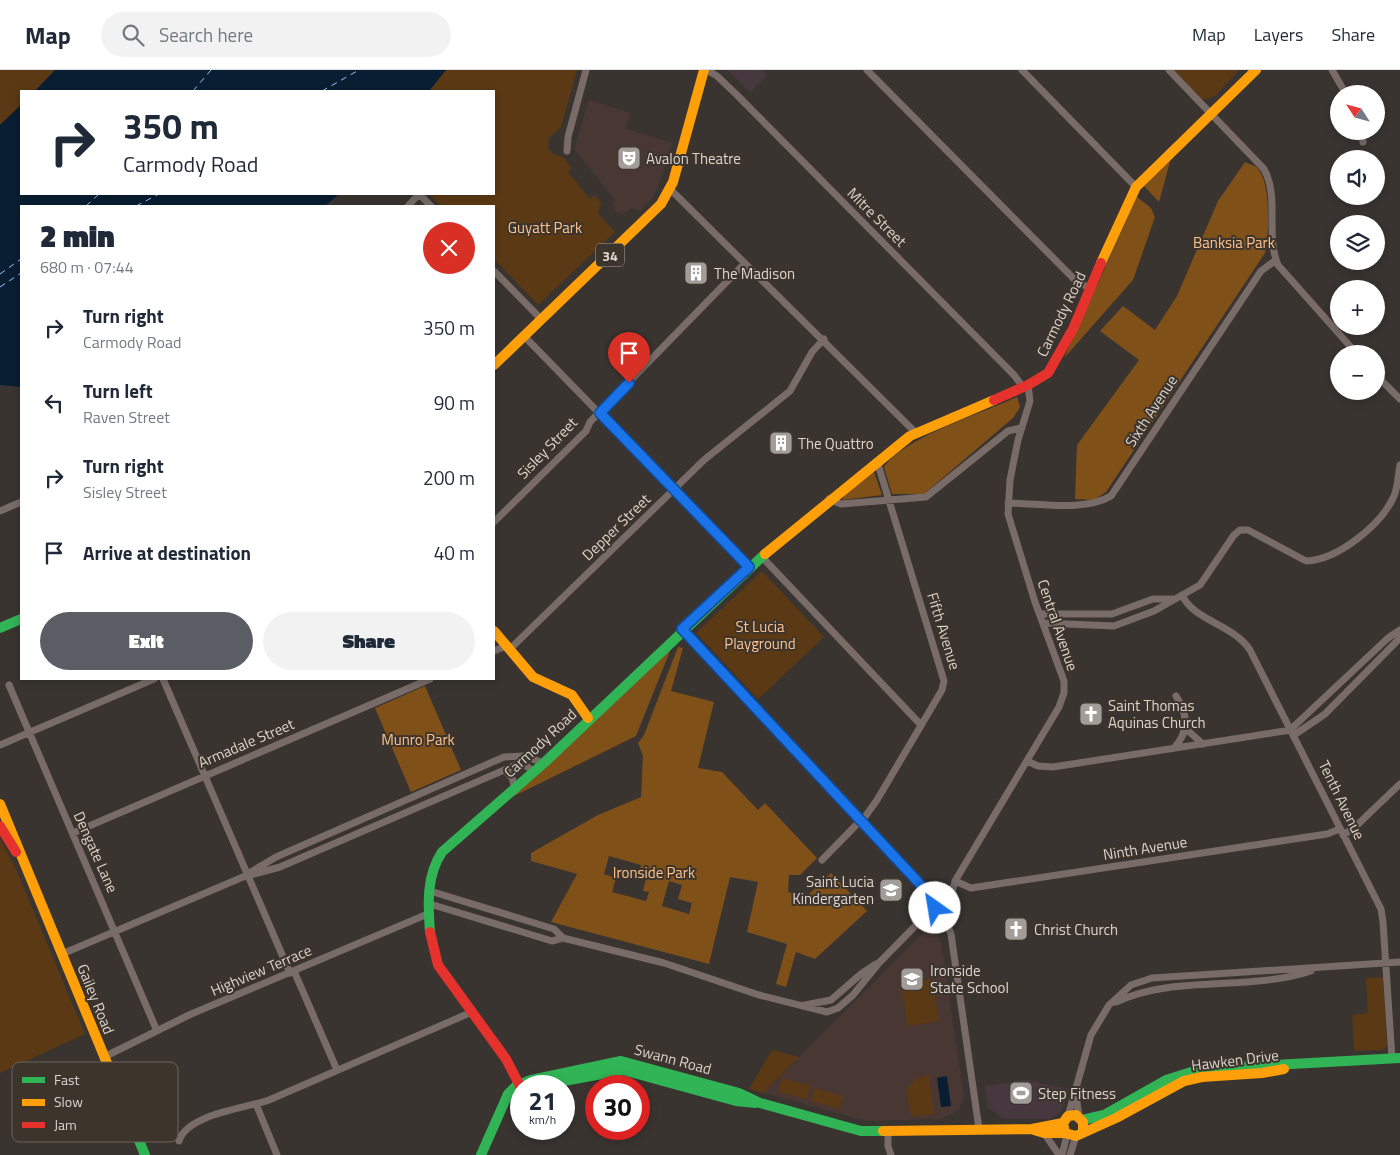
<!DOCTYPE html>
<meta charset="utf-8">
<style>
body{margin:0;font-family:"Titillium Web",sans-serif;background:#f2f2f3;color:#1f2937;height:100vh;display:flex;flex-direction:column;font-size:19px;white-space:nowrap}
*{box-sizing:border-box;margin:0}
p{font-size:16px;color:#747a83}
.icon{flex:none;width:28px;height:28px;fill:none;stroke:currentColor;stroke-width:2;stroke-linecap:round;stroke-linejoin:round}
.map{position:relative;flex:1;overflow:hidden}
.panel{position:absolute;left:20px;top:135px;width:475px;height:475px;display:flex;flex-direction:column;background:#fff;border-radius:0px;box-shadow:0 2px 8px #0003}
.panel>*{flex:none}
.banner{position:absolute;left:20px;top:20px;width:475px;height:105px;border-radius:0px;box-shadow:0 2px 8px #0003;background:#fff;color:#1f2937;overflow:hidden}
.needle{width:32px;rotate:306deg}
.tools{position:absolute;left:1330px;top:15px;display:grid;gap:10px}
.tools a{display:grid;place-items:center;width:55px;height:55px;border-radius:50%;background:#fff;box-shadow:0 2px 8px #0003;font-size:25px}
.speed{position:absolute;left:510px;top:1005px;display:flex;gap:10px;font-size:25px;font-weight:700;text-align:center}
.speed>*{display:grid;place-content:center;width:65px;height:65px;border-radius:50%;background:#fff;box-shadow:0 2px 8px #0003;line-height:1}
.speed small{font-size:12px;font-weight:400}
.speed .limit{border:8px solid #d22;background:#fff;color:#111}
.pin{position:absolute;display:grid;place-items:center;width:42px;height:42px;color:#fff;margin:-51px -21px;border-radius:50% 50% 50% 0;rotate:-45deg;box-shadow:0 0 5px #0007}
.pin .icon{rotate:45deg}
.me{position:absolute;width:55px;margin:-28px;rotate:328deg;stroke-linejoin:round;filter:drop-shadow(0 0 4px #0008)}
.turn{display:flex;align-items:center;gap:18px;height:105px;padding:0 20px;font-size:22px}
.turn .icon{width:65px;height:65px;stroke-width:2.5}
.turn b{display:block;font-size:35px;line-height:42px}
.round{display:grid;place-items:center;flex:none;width:52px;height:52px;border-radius:26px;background:#f2f2f3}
.headline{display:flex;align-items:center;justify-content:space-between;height:85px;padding:0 20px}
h1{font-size:30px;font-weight:800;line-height:38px}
.action{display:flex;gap:10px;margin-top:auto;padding:10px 20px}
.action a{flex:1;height:58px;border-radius:30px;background:#5a5d63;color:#fff;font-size:20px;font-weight:800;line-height:58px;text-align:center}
.action a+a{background:#f2f2f3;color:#1f2937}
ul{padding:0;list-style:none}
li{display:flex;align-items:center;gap:15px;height:75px;padding:0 20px}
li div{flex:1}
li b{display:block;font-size:19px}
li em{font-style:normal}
header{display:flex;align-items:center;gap:30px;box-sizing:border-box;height:70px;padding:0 25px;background:#fff;border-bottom:1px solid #e0e1e3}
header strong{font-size:24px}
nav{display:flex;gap:28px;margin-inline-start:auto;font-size:18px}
.search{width:350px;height:45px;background:#f2f2f3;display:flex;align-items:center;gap:12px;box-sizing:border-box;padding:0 18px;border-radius:28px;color:#747a83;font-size:19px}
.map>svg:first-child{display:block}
.commercial{fill:#47373f}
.education{fill:#493734}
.green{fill:#5b3914}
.forest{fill:#805019;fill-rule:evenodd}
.water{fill:#091e32}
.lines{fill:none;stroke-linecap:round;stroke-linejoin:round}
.ferry{stroke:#8fc6fc;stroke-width:1;stroke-dasharray:6 5;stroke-linecap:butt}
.street{stroke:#786b68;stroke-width:7}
.fast{stroke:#30b455;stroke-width:10}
.slow{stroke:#ff9f0a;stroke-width:10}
.jam{stroke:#e5322d;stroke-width:10}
.route-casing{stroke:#114b97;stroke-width:12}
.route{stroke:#1a73e8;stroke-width:9}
.labels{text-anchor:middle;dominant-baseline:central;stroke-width:4;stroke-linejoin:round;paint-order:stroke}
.shield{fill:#3d342c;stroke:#aca59f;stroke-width:1}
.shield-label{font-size:14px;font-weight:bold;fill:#dbd5d0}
.poi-label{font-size:15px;fill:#dbd5d0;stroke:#3d342c;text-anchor:start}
.street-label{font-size:15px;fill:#dbd5d0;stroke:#3d342c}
.park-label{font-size:15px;fill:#fdc38e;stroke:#3d342c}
.key{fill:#3d342c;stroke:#6c645d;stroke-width:1}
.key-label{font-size:14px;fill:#dbd5d0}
</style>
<header>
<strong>Map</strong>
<div class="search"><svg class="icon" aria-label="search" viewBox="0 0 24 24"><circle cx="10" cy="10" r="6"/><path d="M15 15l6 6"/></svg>Search here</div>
<nav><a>Map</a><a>Layers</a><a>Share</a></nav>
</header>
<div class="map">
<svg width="1400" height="1085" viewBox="0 0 1400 1085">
<rect width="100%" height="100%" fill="#393430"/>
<path class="commercial" d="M727,0H762L767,5L750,22Z
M1027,1010L1069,1019L1061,1042L1050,1049H1012L1003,1048L988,1038L985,1016Z"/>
<path class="education" d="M589,30L630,43L626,59L672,73L660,112L652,128L640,141L632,138L624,144L618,143L611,134L615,130L574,79Z
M938,853L964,1026L960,1037L952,1044L940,1049L866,1051L763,1023L921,865Z"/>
<path class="green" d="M0,0H55L35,21H21V35L0,55Z
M446,0H577L561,57L549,68L548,78L552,83L564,88L572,99L568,102L590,129L595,125L601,133L598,143L615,162L538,235L494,189V136H441L432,127V124H494V21H429Z
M1174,0H1239L1215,26L1203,30Z
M762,501L824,567L758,629L696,563Z
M0,769L16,799L85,964L0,1003Z
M1383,907L1387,975L1384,980L1354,981L1352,945L1368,943L1366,908Z
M932,909L939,951L908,956L901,914Z
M772,980L799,987L763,1023L749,1019Z
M929,1004L934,1045L911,1046L906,1020L915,1009Z
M782,1008L811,1016L807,1029L778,1022Z
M815,1018L843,1026L839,1039L811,1031Z"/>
<path class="forest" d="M1171,88L1159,132L1144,116Z
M1245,92C1248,94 1254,95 1256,97C1272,109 1269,166 1265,183L1106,422L1094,430L1075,429L1077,375L1139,290L1100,261L1123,236L1155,260L1177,226L1218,131Z
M1137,127L1151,138L1155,147L1133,210L1064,288Z
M1017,327L1020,337L1013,348L924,424H892L884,397C905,367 983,343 1017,327Z
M874,402L882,425L842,430L845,424Z
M672,576L636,666L512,727Z
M678,577L683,578L671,621L714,632L698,698L722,702L758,740L765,733L817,788L800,805H789L788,822L805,828L831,803L867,841L815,889L796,882L786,917L776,914L787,874L747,862L758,812L730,807L709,894L551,852L577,804L531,791V783L598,745L641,727L643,686L638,673L644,665ZM609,786L641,795L639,802L647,805L643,821L649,822L646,831L612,822L616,808L604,804ZM669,811L682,815L678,829L692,833L689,844L662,836Z
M425,616L461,700L411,722L375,638Z"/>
<path class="water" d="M55,0H446L429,21H35Z
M21,35V124H339L325,136H21V317L0,315V55Z
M947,1006L951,1036L941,1037L937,1008Z"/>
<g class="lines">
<path class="ferry" d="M193,21L211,0
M322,21L359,0
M86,136L99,124
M136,136L159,124
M0,204L21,189
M0,217L21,203"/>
<path class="street" d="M707,0L717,6L737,25L1014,305L1023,317
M867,0L1076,211L1091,219
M1022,0L1136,117
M1169,0L1264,99C1280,128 1265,165 1278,195L1357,284
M1332,0L1346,24
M1361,61L1363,72
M567,81L568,67L586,0
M670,119L916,363
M419,124L431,136
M408,136L419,124
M494,201L541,249
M524,266L749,497
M1376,305L1400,329
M829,429L841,434L926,427L1008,361L1021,358
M1008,433C1039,433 1084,442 1111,426L1261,201L1276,190
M0,441L21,432
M494,452L586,361L590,352L745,193
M761,486L921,655
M1182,525C1194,551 1233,554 1250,580L1381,839L1383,852L1392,989
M1040,544H1112L1153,529H1173
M1044,553L1114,556L1154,541L1200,515L1234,465L1240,460H1248L1306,491C1338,490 1382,454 1394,426C1398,417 1398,405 1400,395
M682,559L854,742L934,833
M509,580L704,390L790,321L812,282L824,269
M494,581L506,576
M163,609L290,903
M9,615L157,961
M1186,659L1203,674
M1291,659L1388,568L1400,560
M1294,665L1325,644L1400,568
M0,675L154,609
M1174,678C1189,662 1188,644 1176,626
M1027,691L1038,696L1053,697L1291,660
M505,700L512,708L515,718
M862,751L877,730L942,620L944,611L877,391
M73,763L430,609
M1343,765L1354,758L1400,714
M822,790L861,750
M251,802L276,787L504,687L524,686L544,693
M955,811L971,818L1327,764L1340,759
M430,821L554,859L563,868
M946,821L951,827L946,841L939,843L935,838C933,830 938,822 946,821Z
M951,827L955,811L1059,637L1064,623V611L1035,532L1008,444L1010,410L1018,370L1030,331L1028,315
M430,834L552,871L563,868L664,893L759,925L827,942L838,938L853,925L879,893L922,849L934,833
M938,842L946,852L951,864L979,1059
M62,884L243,807L280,797L518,694L525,695L534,702
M294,901L337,1000
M1116,932C1176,904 1247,922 1311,901
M805,935L831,930L861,904L876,894
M104,987L189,945L430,843
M1076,1025L1079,1047
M256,1034L277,1085
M1068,1046L1091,965L1109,935L1131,915L1152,908L1400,892
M888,1060V1076L891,1085
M1044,1063L1059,1085
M179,1071C187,1044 247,1038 269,1030L472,942
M1062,1085L1067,1065
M1070,1085L1076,1066"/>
<path class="fast" d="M0,558L21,549
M430,862C428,835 426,806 442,782L544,693L765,484
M109,998L145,1085
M537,1016L623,1000L736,1031L756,1033
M1082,1050L1104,1045L1166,1010L1201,999L1400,988
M481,1085L508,1024L516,1016L531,1010L621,991L739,1023L760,1033L861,1061H883"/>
<path class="slow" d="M1101,193L1136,117L1256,0
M494,295L661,134L673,112L704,0
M765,484L910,366L994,330
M494,561L533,607L572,625L588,648
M0,734L109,998
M1034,1060L1044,1063H1065
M883,1061L1032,1059L1063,1053
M1083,1061V1052L1076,1045L1068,1046L1063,1053L1065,1063L1076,1066L1116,1048L1184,1011L1202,1007L1262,1003L1284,999"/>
<path class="jam" d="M994,330L1028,315L1048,303L1073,259L1101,193
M0,756L16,782
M430,862L438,895L506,989L521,1018"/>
</g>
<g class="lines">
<g class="route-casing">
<path id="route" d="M629,313L600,343L749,497L682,559L919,813L934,833L935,838"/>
</g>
<use href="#route" class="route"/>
</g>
<defs>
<g id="theatre-square" transform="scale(1.25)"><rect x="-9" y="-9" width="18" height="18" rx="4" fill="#a29d98" stroke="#3d342c"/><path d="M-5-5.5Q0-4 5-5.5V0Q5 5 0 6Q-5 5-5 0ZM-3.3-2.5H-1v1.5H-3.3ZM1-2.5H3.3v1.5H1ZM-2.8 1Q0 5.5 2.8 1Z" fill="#fff"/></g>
<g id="building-square" transform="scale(1.25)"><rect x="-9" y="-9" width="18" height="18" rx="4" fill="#a29d98" stroke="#3d342c"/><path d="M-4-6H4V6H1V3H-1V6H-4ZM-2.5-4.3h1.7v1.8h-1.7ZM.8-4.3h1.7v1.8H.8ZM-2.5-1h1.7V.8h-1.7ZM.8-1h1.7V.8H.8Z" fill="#fff"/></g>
<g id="church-square" transform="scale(1.25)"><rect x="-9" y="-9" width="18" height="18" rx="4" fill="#a29d98" stroke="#3d342c"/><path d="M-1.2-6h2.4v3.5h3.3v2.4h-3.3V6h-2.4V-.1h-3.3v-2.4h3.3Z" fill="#fff"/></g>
<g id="school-square" transform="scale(1.25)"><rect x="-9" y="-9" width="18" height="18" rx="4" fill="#a29d98" stroke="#3d342c"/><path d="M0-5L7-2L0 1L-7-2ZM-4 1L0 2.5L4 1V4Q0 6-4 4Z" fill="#fff"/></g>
<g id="stadium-square" transform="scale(1.25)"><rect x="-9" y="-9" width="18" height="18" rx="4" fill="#a29d98" stroke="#3d342c"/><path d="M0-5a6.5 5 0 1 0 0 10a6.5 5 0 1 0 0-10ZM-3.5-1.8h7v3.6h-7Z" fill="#fff"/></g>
</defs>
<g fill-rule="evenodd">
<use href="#theatre-square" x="629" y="88"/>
<use href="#building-square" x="696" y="203"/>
<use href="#building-square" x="781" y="373"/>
<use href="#church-square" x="1091" y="644"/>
<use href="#school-square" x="891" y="820"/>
<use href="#church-square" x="1016" y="859"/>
<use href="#school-square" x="912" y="909"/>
<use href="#stadium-square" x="1021" y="1023"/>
</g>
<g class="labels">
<rect class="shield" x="596" y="173.5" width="28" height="23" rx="4"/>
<g class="shield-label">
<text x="610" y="185">34</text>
</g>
<g class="poi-label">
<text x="646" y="88">Avalon Theatre</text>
<text x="714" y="203">The Madison</text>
<text x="798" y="373">The Quattro</text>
<text x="1108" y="635">Saint Thomas<tspan x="1108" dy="17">Aquinas Church</tspan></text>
<text x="874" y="811" text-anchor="end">Saint Lucia<tspan x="874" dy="17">Kindergarten</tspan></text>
<text x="1034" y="859">Christ Church</text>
<text x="930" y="900">Ironside<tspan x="930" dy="17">State School</tspan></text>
<text x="1038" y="1023">Step Fitness</text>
</g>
<g class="street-label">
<text transform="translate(877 147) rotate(45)">Mitre Street</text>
<text transform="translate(1061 244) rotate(-64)">Carmody Road</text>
<text transform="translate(1151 341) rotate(-57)">Sixth Avenue</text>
<text transform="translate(547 378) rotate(-46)">Sisley Street</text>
<text transform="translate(616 457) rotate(-44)">Depper Street</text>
<text transform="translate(1058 555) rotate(71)">Central Avenue</text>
<text transform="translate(944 561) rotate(73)">Fifth Avenue</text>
<text transform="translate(246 673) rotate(-23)">Armadale Street</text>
<text transform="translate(540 673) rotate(-43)">Carmody Road</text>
<text transform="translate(1342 730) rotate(64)">Tenth Avenue</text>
<text transform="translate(1145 778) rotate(-9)">Ninth Avenue</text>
<text transform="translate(96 782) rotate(66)">Dengate Lane</text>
<text transform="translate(261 900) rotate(-23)">Highview Terrace</text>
<text transform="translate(96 929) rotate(68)">Gailey Road</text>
<text transform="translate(673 989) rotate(15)">Swann Road</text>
<text transform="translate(1235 990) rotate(-7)">Hawken Drive</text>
</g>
<g class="park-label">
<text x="545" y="157">Guyatt Park</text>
<text x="1234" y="172">Banksia Park</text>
<text x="760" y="556">St Lucia<tspan x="760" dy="17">Playground</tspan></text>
<text x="418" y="669">Munro Park</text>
<text x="654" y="802">Ironside Park</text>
</g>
</g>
<rect x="12" y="992" width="166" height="80" rx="8" class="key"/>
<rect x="22" y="1007" width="23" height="6" fill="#30b455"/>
<rect x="22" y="1029" width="23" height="7" fill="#ff9f0a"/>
<rect x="22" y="1052" width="23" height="6" fill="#e5322d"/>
<g class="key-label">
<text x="54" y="1015">Fast</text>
<text x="54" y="1037">Slow</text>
<text x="54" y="1060">Jam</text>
</g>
</svg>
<div class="tools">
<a><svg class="needle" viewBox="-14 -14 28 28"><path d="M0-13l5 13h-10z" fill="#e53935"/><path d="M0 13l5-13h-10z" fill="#747a83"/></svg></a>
<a><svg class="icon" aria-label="sound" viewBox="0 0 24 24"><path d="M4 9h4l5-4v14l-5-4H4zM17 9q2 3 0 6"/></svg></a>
<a><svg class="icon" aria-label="layers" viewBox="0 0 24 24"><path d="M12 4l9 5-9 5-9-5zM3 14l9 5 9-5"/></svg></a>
<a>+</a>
<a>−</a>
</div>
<div class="speed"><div>21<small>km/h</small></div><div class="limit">30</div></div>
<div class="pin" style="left:629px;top:313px;background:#d93025"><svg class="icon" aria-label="arrive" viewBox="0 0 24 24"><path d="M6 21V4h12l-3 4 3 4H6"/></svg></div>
<svg class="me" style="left:935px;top:838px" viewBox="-20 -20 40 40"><circle r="19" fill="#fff"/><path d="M0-13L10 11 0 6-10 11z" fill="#1a73e8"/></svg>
<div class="banner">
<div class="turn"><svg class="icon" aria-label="right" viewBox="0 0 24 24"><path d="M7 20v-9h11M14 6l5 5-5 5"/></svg><div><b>350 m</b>Carmody Road</div></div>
</div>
<section class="panel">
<div class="headline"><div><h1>2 min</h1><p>680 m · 07:44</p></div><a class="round" style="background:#d93025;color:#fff"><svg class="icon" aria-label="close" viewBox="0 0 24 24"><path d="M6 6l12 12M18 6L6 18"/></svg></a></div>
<ul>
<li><svg class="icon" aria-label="right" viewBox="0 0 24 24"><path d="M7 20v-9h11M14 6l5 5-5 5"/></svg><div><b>Turn right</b><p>Carmody Road</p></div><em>350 m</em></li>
<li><svg class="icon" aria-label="left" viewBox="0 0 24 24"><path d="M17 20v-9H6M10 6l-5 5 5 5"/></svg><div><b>Turn left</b><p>Raven Street</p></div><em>90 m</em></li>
<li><svg class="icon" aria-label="right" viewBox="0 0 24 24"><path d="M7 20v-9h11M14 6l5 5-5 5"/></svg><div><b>Turn right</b><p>Sisley Street</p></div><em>200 m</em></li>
<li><svg class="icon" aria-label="arrive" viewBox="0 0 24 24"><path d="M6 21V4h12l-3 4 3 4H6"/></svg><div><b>Arrive at destination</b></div><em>40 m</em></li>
</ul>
<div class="action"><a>Exit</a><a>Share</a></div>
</section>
</div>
